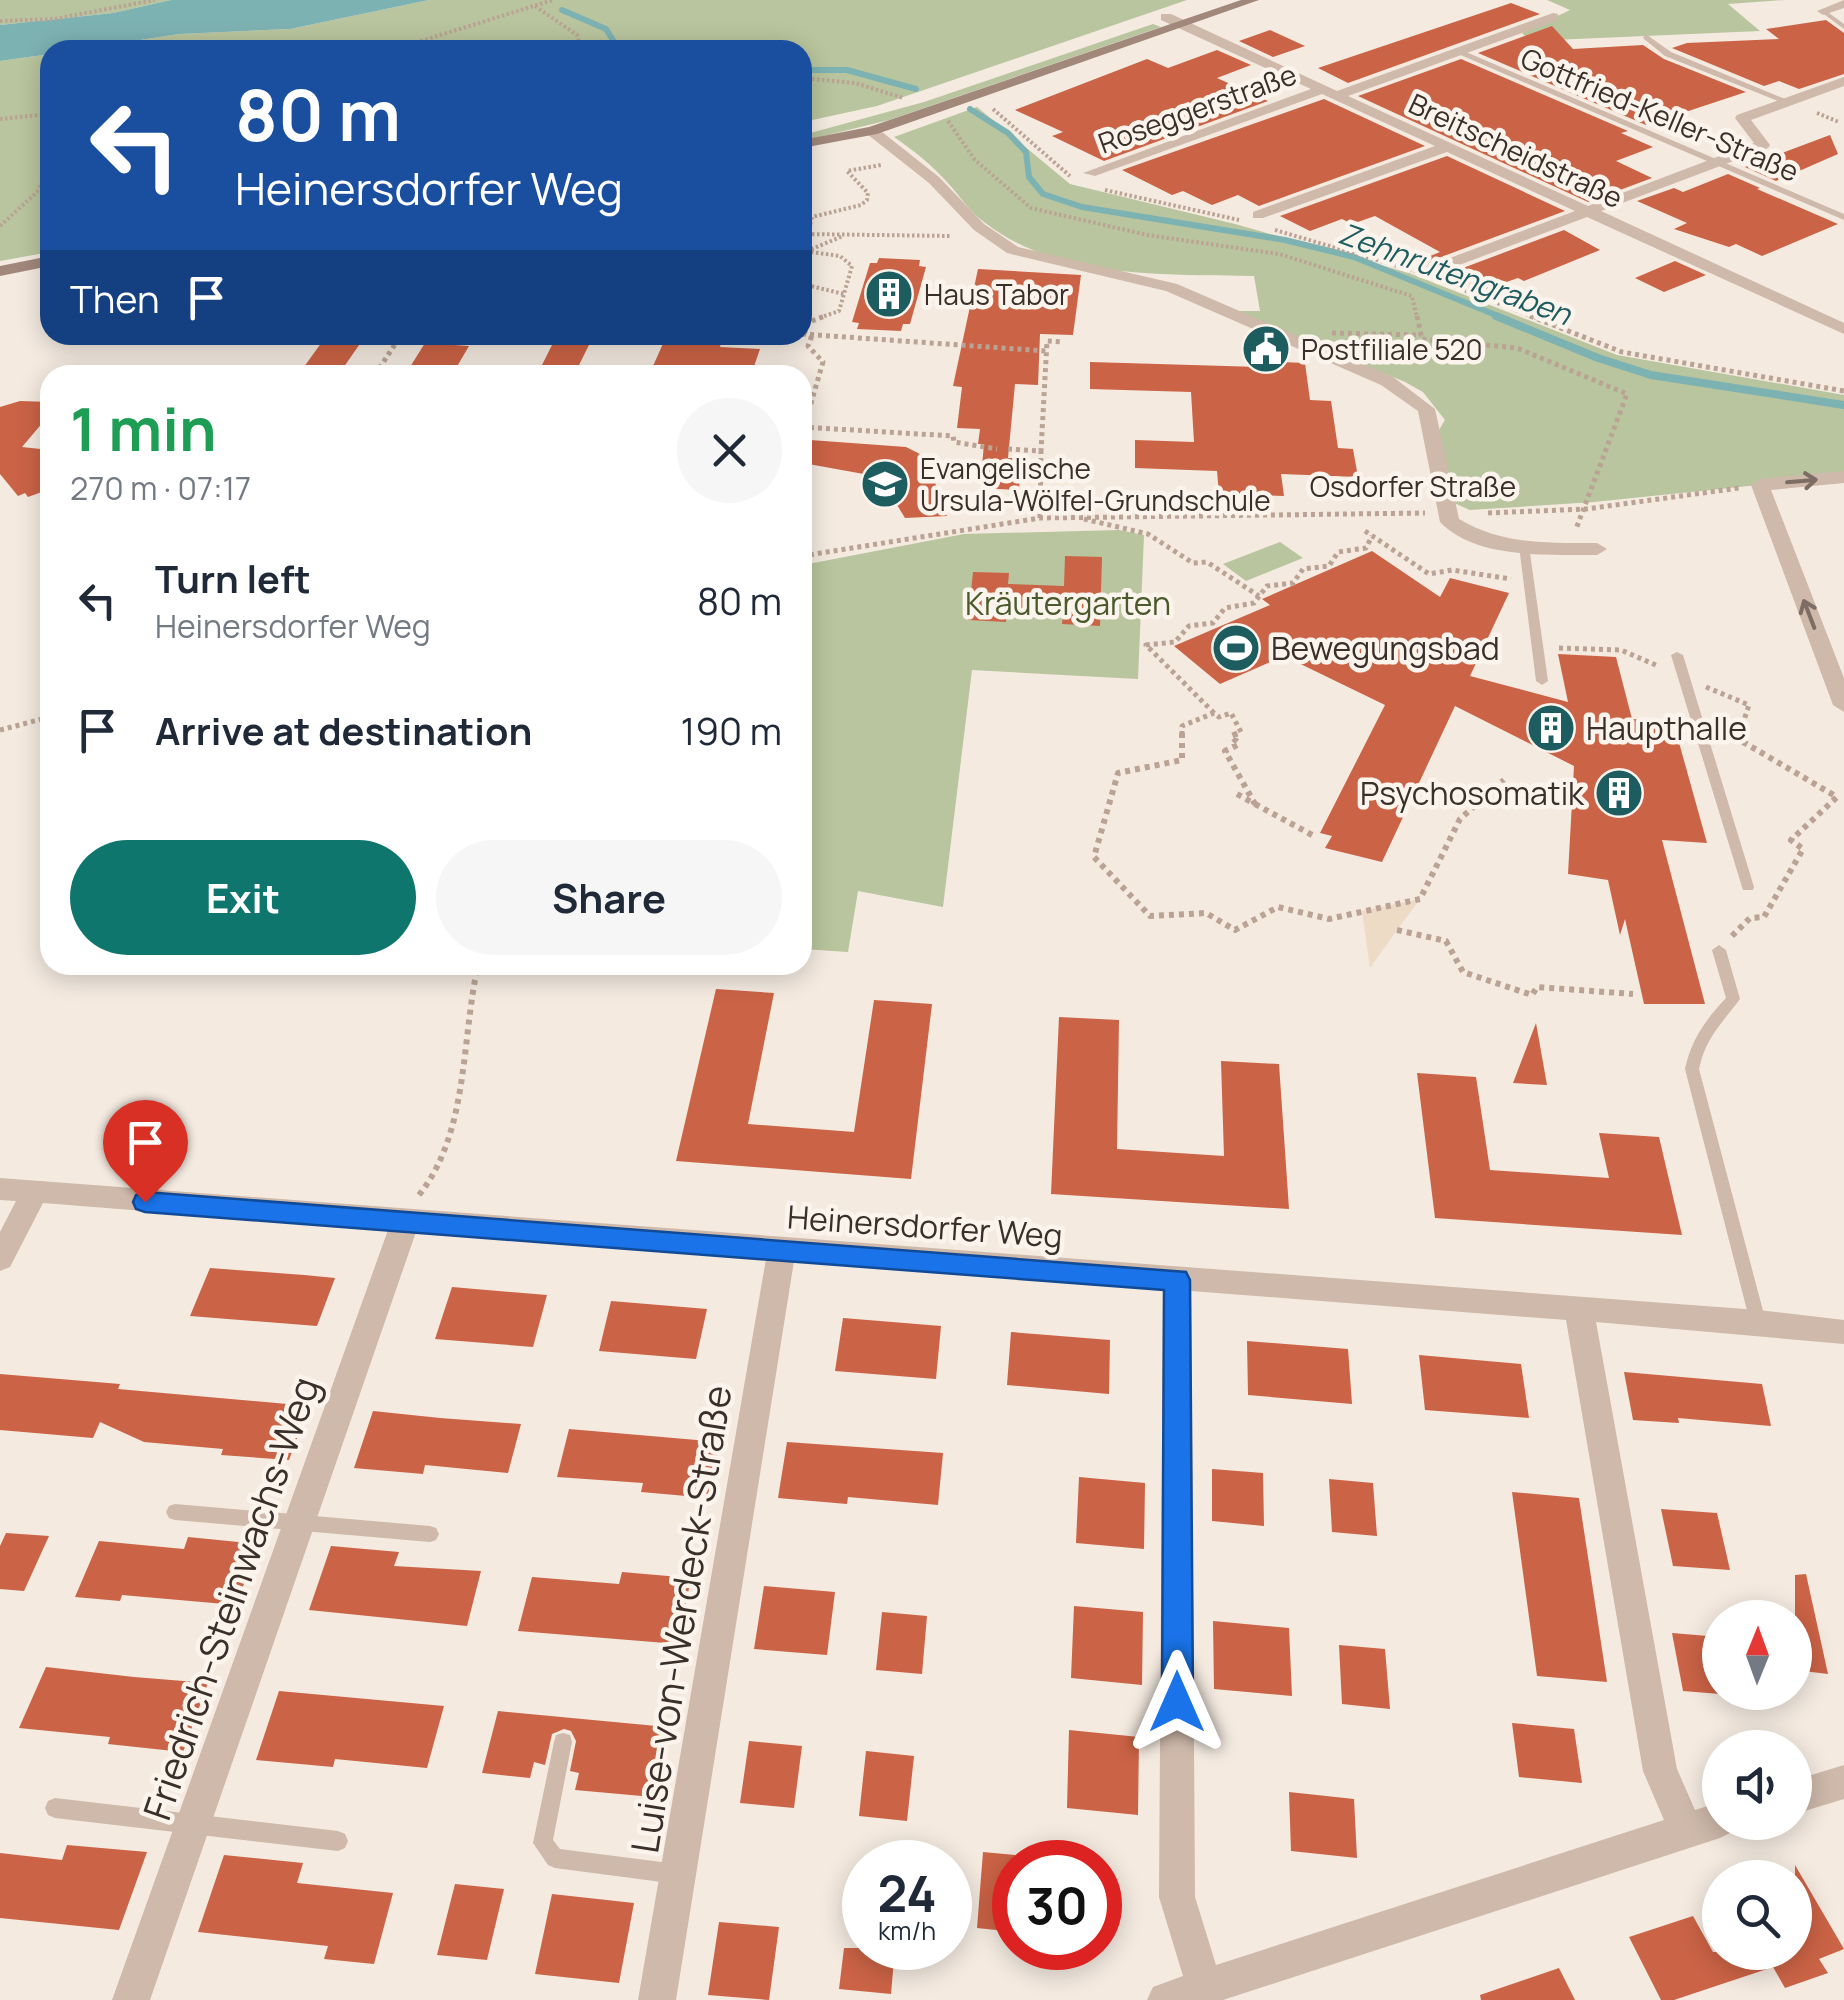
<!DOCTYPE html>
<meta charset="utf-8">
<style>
body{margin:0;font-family:Manrope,sans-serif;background:#f6f6f7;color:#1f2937;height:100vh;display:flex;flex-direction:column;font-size:38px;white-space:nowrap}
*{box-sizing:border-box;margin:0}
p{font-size:32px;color:#747a83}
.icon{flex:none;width:55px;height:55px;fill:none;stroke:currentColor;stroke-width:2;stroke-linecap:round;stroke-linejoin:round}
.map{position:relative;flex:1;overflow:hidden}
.drawer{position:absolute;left:40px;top:365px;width:772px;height:610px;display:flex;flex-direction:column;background:#fff;border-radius:30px;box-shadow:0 5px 25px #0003}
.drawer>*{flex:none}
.top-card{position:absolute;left:40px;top:40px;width:772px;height:305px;border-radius:30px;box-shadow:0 5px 25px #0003;background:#1a4fa0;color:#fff;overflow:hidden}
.needle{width:65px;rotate:1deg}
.buttons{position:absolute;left:1702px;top:1600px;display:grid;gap:20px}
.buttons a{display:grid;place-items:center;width:110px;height:110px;border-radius:50%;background:#fff;box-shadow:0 5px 25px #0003;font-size:50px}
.speed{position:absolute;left:842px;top:1840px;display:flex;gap:20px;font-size:50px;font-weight:700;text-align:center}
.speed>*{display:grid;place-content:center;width:130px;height:130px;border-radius:50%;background:#fff;box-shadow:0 5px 25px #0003;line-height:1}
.speed small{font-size:25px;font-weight:400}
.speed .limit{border:15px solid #d22;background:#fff;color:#111}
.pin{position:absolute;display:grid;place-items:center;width:85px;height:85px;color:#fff;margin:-102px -42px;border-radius:50% 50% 50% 0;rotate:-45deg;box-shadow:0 0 10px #0007}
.pin .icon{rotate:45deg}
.me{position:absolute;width:110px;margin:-55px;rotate:0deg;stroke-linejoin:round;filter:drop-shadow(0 0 8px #0008)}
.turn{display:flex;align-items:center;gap:35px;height:210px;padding:0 30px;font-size:45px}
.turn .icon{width:130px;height:130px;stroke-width:2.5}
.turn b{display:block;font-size:70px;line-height:85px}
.then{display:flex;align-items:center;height:95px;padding:0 30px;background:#0003;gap:20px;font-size:38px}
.round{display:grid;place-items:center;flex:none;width:105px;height:105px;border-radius:52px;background:#f6f6f7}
.head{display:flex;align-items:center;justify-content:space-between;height:170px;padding:0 30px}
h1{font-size:60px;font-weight:700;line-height:75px;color:#1e9e55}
.button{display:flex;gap:20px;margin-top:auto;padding:20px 30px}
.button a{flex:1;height:115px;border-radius:60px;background:#0f766e;color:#fff;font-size:40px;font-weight:700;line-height:115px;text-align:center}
.button a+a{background:#f6f6f7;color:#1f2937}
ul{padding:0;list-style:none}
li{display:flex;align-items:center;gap:30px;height:130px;padding:0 30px}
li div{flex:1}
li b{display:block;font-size:38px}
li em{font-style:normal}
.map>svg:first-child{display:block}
.green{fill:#b9c59e}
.plaza{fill:#eddbc6}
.water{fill:#7db2b3}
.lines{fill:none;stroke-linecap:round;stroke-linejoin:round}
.stream-far1{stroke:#7db2b3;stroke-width:6}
.stream{stroke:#7db2b3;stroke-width:8}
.building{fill:#cb6346}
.path-far2{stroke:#baa394;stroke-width:4;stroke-dasharray:2.5 2.5;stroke-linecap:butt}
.path-far1{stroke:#baa394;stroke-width:5;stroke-dasharray:4 4;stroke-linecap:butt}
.path{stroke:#baa394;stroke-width:6;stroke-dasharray:5 5;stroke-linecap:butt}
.lane{fill:#ceb9aa;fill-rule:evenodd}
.street{fill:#ceb9aa;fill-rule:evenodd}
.secondary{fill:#a2887b;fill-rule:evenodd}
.oneway{stroke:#7d6d64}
.route{fill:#1a73e8;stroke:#114b97;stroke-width:2.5}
.labels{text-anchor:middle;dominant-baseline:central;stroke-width:9;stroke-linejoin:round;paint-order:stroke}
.far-street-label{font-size:28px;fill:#3b2f2a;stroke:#fbf4ed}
.far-poi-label{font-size:28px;fill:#3b2f2a;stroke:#fbf4ed;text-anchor:start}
.far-water-label{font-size:30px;font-style:italic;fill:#1d5c5f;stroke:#fbf4ed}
.park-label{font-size:32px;fill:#4b5a2c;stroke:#fbf4ed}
.poi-label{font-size:32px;fill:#3b2f2a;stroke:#fbf4ed;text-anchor:start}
.street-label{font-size:32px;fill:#3b2f2a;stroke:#fbf4ed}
.near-street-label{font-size:38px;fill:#3b2f2a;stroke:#fbf4ed}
</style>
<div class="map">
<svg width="1844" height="2000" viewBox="0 0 1844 2000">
<rect width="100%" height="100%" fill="#f4eae0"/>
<path class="green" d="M0,0H171L113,13L0,25Z
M429,0H1187L877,106L803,122L802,50H75L179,34L290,29Z
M1547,0H1785L1728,4L1760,31L1530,41L1522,33L1570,10Z
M1153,24L1161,27L889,120L803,141V135L924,102Z
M50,54V252L0,261V61Z
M977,107L1070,184L1235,224L1409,273L1617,355L1844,395V476L1594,502L1470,510L1452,502L1439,430L1445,420L1423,392L1405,382L1232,311H1260L1254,276C1165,274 1058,280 984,222C970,212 959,195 947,182C932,165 913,150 894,137Z
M1119,530L1144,535L1138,679L972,670L943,907L858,891L848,952L803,949V565L964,534Z
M1280,542L1303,558L1246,581L1223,564Z"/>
<path class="plaza" d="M1420,899L1397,930L1370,968L1362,911Z"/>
<path class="water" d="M171,0H429L290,29L179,34L75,50H50V54L0,61V25L113,13Z"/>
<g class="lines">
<path class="stream-far1" d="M562,10L606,29L619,50
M802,70H847L916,89
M970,109L1008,133L1026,152L1029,177L1043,194L1082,207L1285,240L1354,257L1503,318"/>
<path class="stream" d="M1496,316L1598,358L1651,375L1844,405"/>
</g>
<path class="building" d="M1511,3L1540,14L1348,83L1318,68Z
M1826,20L1844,33V74L1799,89L1779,81L1764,86L1672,48L1687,43L1779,39L1766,29Z
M1552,26L1573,49L1643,45L1664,59L1746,92L1646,125L1478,53Z
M1270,30L1305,46L1273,57L1239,41Z
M1217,50L1251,65L1217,78L1268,101L1104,161L1052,136L1063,132L1015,110L1147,59L1168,68Z
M1461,59L1628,131L1621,133L1653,147L1616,161L1652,178L1588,202L1358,96Z
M1324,99L1425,146L1259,206L1238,195L1212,205L1183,191L1172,195L1122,170Z
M1830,135L1838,154L1776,181L1745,167Z
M1447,156L1565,211L1433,260L1431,272L1413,263L1440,252L1375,216L1352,224L1342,219L1310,231L1280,216Z
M1728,174L1760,188L1757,189L1838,224L1762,256L1736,244L1729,247L1674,229L1687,223L1637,201L1674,188L1683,192Z
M1564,230L1600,250L1524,281L1518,278L1480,291L1435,274H1447Z
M879,258L920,260L919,266L926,267L910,324H903L901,331L857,329L859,323L852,322L870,263H877Z
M1675,261L1706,275L1664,292L1635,278Z
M978,269L1081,275L1073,335L1040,334L1038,385L1015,384L1008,458H1021L1019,490L980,488L984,444H978L980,429L957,428L962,387L953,386Z
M327,335H366L339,374L301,371Z
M557,335H594L574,375H537Z
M711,335L709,339L722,340L720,347L760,349L751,375H649L666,337Z
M425,343L469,346L452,375H405Z
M1258,361L1305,363L1310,400L1331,401L1338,448L1353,449L1358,477L1281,474L1284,496L1219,494L1217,471L1135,468V440L1194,442L1191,392L1090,389V362L1259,367Z
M20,401L50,402V414L22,447L50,450V489L28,497L25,493L18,496L0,474V407Z
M810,440L906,447L926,457L947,516L905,518L880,477L803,463Z
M1372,551L1440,597L1450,578L1509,593L1470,676L1568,702L1558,654L1616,657L1632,719L1673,721L1707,843L1662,840L1705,1004H1644L1625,919L1620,935L1608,880L1568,874L1574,766L1455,706L1382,862L1325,848L1332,836L1320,833L1385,705L1284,656L1220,684L1174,646L1270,605L1262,599Z
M1065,556L1102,557L1100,626L1062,624L1063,613L1006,611V622L968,620L973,572L1009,573L1008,584L1064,586Z
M716,989L774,993L748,1124L854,1132L874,1000L932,1004L911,1179L676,1161Z
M1059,1017L1119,1020L1117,1149L1224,1156L1221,1061L1279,1064L1289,1209L1051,1194Z
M1536,1023L1547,1085L1513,1083Z
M1417,1073L1476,1077L1490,1170L1609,1178L1599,1133L1659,1137L1682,1235L1435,1218Z
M210,1268L304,1275L335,1278L317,1326L190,1316Z
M452,1287L547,1295L533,1347L435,1339Z
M611,1301L707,1309L696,1359L599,1351Z
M843,1318L941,1326L936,1379L835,1371Z
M1011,1332L1110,1340L1109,1394L1007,1385Z
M1247,1341L1348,1349L1352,1404L1248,1395Z
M1419,1355L1521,1364L1529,1418L1425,1410Z
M1624,1372L1762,1384L1771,1426L1678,1418L1679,1423L1633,1420Z
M0,1374L120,1384L118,1389L309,1406L289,1460L221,1455L223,1449L144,1442L100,1422L93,1438L0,1430Z
M373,1411L440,1418L521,1424L508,1473L425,1465L423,1474L354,1468Z
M569,1429L720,1442L709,1498L641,1492L643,1483L557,1477Z
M787,1442L943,1453L938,1505L848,1497L847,1504L778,1498Z
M1212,1469L1263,1473L1264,1526L1212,1521Z
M1079,1477L1145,1483L1144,1549L1076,1543Z
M1329,1479L1373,1483L1377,1536L1332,1532Z
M1512,1492L1579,1498L1607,1682L1537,1676Z
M1661,1509L1717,1513L1730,1570L1673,1566Z
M6,1533L49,1536L24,1591L0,1589V1546Z
M188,1537L259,1544L236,1605L122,1595L120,1601L75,1597L99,1541L184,1549Z
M331,1546L399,1552L394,1566L481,1571L467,1626L309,1610Z
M622,1572L691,1578L678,1644L518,1631L532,1577L619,1584Z
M1806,1574L1828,1674L1795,1670V1575Z
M764,1586L835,1592L827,1655L754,1649Z
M1074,1606L1143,1612L1142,1685L1071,1678Z
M882,1612L927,1616L922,1674L876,1670Z
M1213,1621L1289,1628L1292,1696L1214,1689Z
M1672,1633L1720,1637V1694L1683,1691Z
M1339,1645L1385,1649L1390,1709L1342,1704Z
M46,1667L134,1677L208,1683L183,1752L108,1744L110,1737L19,1728Z
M279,1691L444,1706L427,1768L335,1759L333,1767L256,1760Z
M498,1711L667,1727L653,1797L575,1790L579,1773L570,1771L576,1741L571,1731L564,1729L552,1734L545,1765L534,1762L530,1778L482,1773Z
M1512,1723L1574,1729L1582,1783L1519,1777Z
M1069,1730L1139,1737L1138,1815L1067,1808Z
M749,1741L802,1746L794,1808L740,1803Z
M866,1751L914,1756L907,1821L859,1816Z
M1289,1792L1354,1799L1357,1858L1291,1851Z
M67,1845L147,1852L119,1930L0,1918V1853L62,1860Z
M983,1852L1015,1855V1932L977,1928Z
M224,1855L303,1863L297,1883L393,1893L374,1964L324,1959L328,1946L198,1932Z
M1795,1865L1844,1949L1819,1959L1828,1973L1785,1988L1773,1967L1674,2000H1661L1629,1937L1693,1916L1713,1952H1795Z
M455,1884L504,1889L487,1960L437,1955Z
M552,1894L634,1903L619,1983L535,1974Z
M719,1922L779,1927L769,2000L708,1995Z
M844,1948H895L891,1994L839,1989Z
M1559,1968L1575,2000H1481L1480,1995Z"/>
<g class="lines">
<path class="path-far2" d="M535,6L577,35L581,50
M0,21L54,19L155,0
M392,50L553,0
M802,78L855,83L903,98
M993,109L1070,176
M1817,113L1839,122
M0,119L50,114
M948,121L975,160L1031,208L1147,235L1279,254L1412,296L1417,318
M1105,190L1239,220
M0,226L37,192L50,166
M1275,230L1421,273
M802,234L950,236
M808,234L812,217L861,205L867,200L868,193L847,171L881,165
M811,252L840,256L852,266L839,311L819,318
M802,253L843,236
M802,284L844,294
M1451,285L1536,318"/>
<path class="path-far1" d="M1417,316L1422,339L1517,348L1627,394L1576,529
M1530,316L1622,352L1844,391
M1332,333L1421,335
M802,334L1046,351
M804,334L809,322L825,316
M442,335H486
M375,375L401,335
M802,427L953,436L954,442L997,449
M804,427L823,362L808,346L812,335
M1008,449L1041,451L1047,341L1063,342
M1488,513L1586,509L1739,488
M1040,518L1041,451
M1084,519L1148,534L1193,563L1207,562L1259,596
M1365,531L1429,574L1452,570L1511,579
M802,556L1040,518L1425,513
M1559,648L1621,650L1658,666
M1706,687L1749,705L1739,735
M1214,713L1146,645L1175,642L1189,626L1213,623L1225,608L1254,603L1267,586L1293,583L1303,569L1329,566L1338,552L1366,548L1372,536
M0,730L50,717
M1182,735V726L1214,713L1219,717L1231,713L1241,732L1233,735"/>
<path class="path" d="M1182,733V760L1118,773L1094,857L1150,916L1206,913L1235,930L1278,907L1329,919L1420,899L1460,819L1504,780
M1237,794L1255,804L1225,751L1239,744L1231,736L1239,733
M1255,804L1314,836
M1397,930L1446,941L1463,972L1532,995L1537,987L1633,994
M1732,936L1750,918L1764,917L1803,849L1791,840L1837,797L1738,739L1740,733
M419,1195C469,1132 461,1041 478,965"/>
<path class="lane" d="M1821,10H1825L1844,24V29L1821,12Z
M1647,35L1671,52L1790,101L1783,103L1665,56L1644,39L1643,37Z
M1459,49L1844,214V220L1456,53L1455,51Z
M1524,543L1529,546L1548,681L1542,685L1536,681L1519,546Z
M1677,652L1683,655L1754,887L1753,890H1743L1742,887L1671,655Z
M1719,945L1726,950L1740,999C1722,1023 1705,1039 1699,1069L1766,1322L1764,1327L1758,1329L1752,1327L1750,1322L1685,1069C1691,1040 1706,1019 1726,998L1712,950Z
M175,1504L430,1526L436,1528L439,1534L436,1540L430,1542L175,1520L169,1518L166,1512L169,1506Z
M563,1733L570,1735L572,1742L553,1840L560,1849L677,1864L684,1867L687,1874L684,1881L677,1884L555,1868L548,1865L533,1843L554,1742L556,1735Z
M55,1798L338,1831L345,1834L348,1841L345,1848L338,1851L55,1818L48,1815L45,1808L48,1801Z"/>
<path class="street" d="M1844,0V8L1823,15L1817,11Z
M1553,13L1558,14V20L1348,96L1588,206L1754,143L1735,118L1737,115L1844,77V86L1751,120L1770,145L1768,148L1601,211L1844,323V334L1587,217L1446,270H1434V264L1575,211L1447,152L1263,218H1253V212L1435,146L1322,94L1095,176L1083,173L1311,89L1161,20V14H1171L1337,91Z
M867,128H877L939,177L984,224L1018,247L1177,284L1393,377L1435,409L1459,519C1502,545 1549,543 1597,543L1607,549L1597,555C1548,554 1477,560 1440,522L1418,411L1381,385L1166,291L1007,253L974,230L929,183L867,134Z
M1844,471V483L1771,490L1844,678V712L1833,705L1751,485L1760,479Z
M0,1178L1758,1310L1844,1320V1344L1596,1322L1677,1769L1695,1810L1720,1802V1822H1737L1732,1832L1720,1838L1223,2000H1147L1153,1987L1183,1976L1159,1897L1163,1289L794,1261L676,2000H638L766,1259L416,1232L150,2000H112L388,1230L43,1203L10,1267L0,1271V1232L16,1201L0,1200ZM1191,1291L1566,1320L1643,1771L1664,1820L1216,1965L1195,1897Z
M1844,1765V1799L1795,1814V1780Z"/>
<path class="secondary" d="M1241,0H1259L877,134L802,148V140L869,127Z
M50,256V266L0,276V266Z"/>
</g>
<defs><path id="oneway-shaft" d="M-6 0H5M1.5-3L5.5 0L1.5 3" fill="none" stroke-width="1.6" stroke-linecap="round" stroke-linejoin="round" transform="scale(2.5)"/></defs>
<g class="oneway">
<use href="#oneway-shaft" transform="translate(1802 481) rotate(-5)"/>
<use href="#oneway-shaft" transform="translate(1809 614) rotate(-111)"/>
</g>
<path class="route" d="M145,1192L1186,1272L1190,1280L1193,1702L1188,1713L1177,1718L1166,1713L1162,1702L1164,1290L145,1212L136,1209L133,1202L136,1195Z"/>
<defs>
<g id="building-disc" transform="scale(2.5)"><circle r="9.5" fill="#1d5c5f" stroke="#fbf4ed"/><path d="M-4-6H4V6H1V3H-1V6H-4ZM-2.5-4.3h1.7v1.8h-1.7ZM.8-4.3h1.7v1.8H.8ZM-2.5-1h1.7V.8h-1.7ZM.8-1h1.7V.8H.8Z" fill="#fff"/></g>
<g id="civic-disc" transform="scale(2.5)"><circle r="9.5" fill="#1d5c5f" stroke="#fbf4ed"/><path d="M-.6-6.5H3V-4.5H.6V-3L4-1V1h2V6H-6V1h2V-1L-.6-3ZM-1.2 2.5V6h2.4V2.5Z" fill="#fff"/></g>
<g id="school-disc" transform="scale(2.5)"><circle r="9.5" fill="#1d5c5f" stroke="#fbf4ed"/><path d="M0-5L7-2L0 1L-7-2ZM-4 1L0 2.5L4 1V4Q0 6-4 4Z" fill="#fff"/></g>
<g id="stadium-disc" transform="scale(2.5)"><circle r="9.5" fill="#1d5c5f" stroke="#fbf4ed"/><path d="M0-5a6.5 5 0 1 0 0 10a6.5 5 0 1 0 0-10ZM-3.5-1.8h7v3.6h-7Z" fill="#fff"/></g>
</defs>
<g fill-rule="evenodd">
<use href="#building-disc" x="889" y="294"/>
<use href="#civic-disc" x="1266" y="349"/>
<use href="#school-disc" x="885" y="484"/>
<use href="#stadium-disc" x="1236" y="648"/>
<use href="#building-disc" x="1551" y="728"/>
<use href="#building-disc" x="1619" y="793"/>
</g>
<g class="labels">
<g class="far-street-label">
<text transform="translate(1197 108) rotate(-20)">Roseggerstraße</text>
<text transform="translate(1660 114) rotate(23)">Gottfried-Keller-Straße</text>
<text transform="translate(1516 150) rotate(25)">Breitscheidstraße</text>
<text x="1413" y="486">Osdorfer Straße</text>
</g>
<g class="far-poi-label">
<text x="924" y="294">Haus Tabor</text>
<text x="1301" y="349">Postfiliale 520</text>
<text x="920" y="468">Evangelische<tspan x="920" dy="32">Ursula-Wölfel-Grundschule</tspan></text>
</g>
<g class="far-water-label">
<text transform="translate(1455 273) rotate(20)">Zehnrutengraben</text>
</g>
<g class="park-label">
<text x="1068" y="603">Kräutergarten</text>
</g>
<g class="poi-label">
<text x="1271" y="648">Bewegungsbad</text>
<text x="1586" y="728">Haupthalle</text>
<text x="1584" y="793" text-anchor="end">Psychosomatik</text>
</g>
<g class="street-label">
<text transform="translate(925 1226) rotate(4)">Heinersdorfer Weg</text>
</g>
<g class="near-street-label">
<text transform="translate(230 1598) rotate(-71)">Friedrich-Steinwachs-Weg</text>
<text transform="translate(680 1619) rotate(-81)">Luise-von-Werdeck-Straße</text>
</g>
</g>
</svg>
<div class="buttons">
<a><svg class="needle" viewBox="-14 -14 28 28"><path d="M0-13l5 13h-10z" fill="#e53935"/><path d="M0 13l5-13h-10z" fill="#747a83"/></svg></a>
<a><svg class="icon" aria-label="sound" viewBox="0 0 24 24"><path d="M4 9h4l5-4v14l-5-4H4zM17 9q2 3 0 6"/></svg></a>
<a><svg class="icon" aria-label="search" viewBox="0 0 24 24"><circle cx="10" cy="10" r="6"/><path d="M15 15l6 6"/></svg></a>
</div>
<div class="speed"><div>24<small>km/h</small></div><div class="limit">30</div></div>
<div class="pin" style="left:145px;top:1202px;background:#d93025"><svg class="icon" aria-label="arrive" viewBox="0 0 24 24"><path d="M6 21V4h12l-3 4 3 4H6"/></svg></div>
<svg class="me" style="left:1177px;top:1702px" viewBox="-20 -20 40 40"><path d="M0-17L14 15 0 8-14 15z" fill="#1a73e8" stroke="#fff" stroke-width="4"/></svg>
<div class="top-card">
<div class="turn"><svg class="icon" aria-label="left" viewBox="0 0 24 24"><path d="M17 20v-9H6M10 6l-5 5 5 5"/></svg><div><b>80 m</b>Heinersdorfer Weg</div></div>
<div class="then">Then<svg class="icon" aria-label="arrive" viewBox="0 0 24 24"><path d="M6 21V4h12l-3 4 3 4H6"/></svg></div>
</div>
<section class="drawer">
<div class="head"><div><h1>1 min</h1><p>270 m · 07:17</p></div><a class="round"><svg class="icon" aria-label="close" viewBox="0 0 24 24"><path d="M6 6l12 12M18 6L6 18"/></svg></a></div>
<ul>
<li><svg class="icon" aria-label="left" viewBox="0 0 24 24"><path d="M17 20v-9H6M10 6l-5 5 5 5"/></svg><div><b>Turn left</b><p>Heinersdorfer Weg</p></div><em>80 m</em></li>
<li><svg class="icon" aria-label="arrive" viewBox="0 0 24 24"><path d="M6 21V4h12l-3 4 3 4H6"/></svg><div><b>Arrive at destination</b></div><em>190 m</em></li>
</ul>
<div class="button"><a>Exit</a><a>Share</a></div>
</section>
</div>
